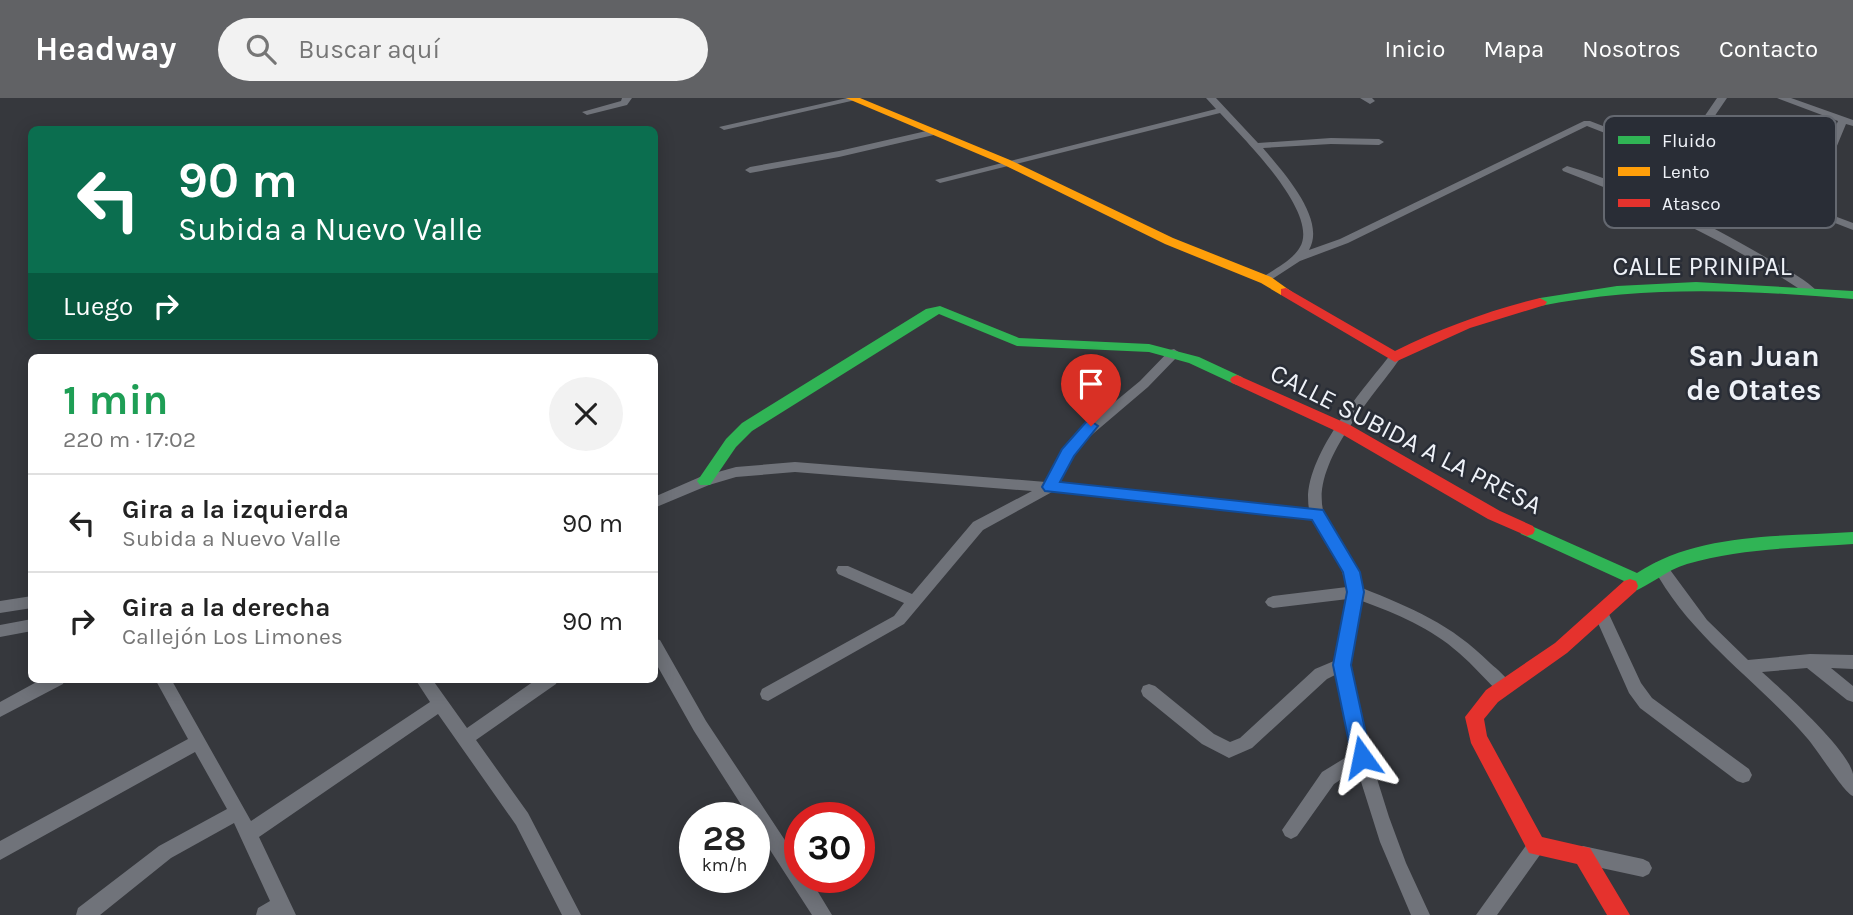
<!DOCTYPE html>
<html lang="es">
<meta charset="utf-8">
<style>
body{margin:0;font-family:Karla,sans-serif;background:#f2f2f2;color:#222;height:100vh;display:flex;flex-direction:column;font-size:26px;white-space:nowrap}
*{box-sizing:border-box;margin:0}
p{font-size:23px;color:#767676}
.icon{flex:none;width:38px;height:38px;fill:none;stroke:currentColor;stroke-width:2;stroke-linecap:round;stroke-linejoin:round}
.map{position:relative;flex:1;overflow:hidden}
.sheet{position:absolute;left:28px;top:256px;width:630px;height:329px;display:flex;flex-direction:column;background:#fff;border-radius:10px;box-shadow:0 4px 18px #0003}
.sheet>*{flex:none}
.top-card{position:absolute;left:28px;top:28px;width:630px;height:214px;border-radius:10px;box-shadow:0 4px 18px #0003;background:#0b6e4f;color:#fff;overflow:hidden}
.speed{position:absolute;left:679px;top:704px;display:flex;gap:14px;font-size:35px;font-weight:700;text-align:center}
.speed>*{display:grid;place-content:center;width:91px;height:91px;border-radius:50%;background:#fff;box-shadow:0 4px 18px #0003;line-height:1}
.speed small{font-size:18px;font-weight:400}
.speed .limit{border:10px solid #d22;background:#fff;color:#111}
.pin{position:absolute;display:grid;place-items:center;width:60px;height:60px;color:#fff;margin:-72px -30px;border-radius:50% 50% 50% 0;rotate:-45deg;box-shadow:0 0 7px #0007}
.pin .icon{rotate:45deg}
.me{position:absolute;width:77px;margin:-38px;rotate:348deg;stroke-linejoin:round;filter:drop-shadow(0 0 5px #0008)}
.turn{display:flex;align-items:center;gap:24px;height:147px;padding:0 35px;font-size:32px}
.turn .icon{width:91px;height:91px;stroke-width:2.5}
.turn b{display:block;font-size:49px;line-height:60px}
.then{display:flex;align-items:center;height:66px;padding:0 35px;background:#0003;gap:14px;font-size:26px}
.round{display:grid;place-items:center;flex:none;width:74px;height:74px;border-radius:37px;background:#f2f2f2}
.overview{display:flex;align-items:center;justify-content:space-between;height:119px;padding:0 35px}
h1{font-size:42px;font-weight:700;line-height:52px;color:#1e9e55}
ul{padding:0;list-style:none}
li{display:flex;align-items:center;gap:21px;height:98px;padding:0 35px;border-top:2px solid #e0e0e0}
li div{flex:1}
li b{display:block;font-size:26px}
li em{font-style:normal}
header{display:flex;align-items:center;gap:42px;box-sizing:border-box;height:98px;padding:0 35px;background:#616265;color:#fff}
header strong{font-size:33px}
nav{display:flex;gap:38px;margin-inline-start:auto;font-size:24px}
.search{width:490px;height:63px;background:#f2f2f2;display:flex;align-items:center;gap:18px;box-sizing:border-box;padding:0 24px;border-radius:38px;color:#767676;font-size:26px}
.map>svg:first-child{display:block}
.lines{fill:none;stroke-linecap:round;stroke-linejoin:round}
.street{fill:#70737a;fill-rule:evenodd}
.fast{fill:#30b455;fill-rule:evenodd}
.slow{fill:#ff9f0a;fill-rule:evenodd}
.jam{fill:#e5322d;fill-rule:evenodd}
.route{fill:#1a73e8;stroke:#114b97;stroke-width:2}
.labels{text-anchor:middle;dominant-baseline:central;stroke-width:5;stroke-linejoin:round;paint-order:stroke}
.street-label{font-size:26px;fill:#eff2f8;stroke:#292d36}
.quarter-label{font-size:30px;font-weight:bold;fill:#eff2f8;stroke:#292d36}
.key{fill:#292d36;stroke:#646870;stroke-width:2}
.key-label{font-size:19px;fill:#eff2f8}
</style>
<header>
<strong>Headway</strong>
<div class="search"><svg class="icon" aria-label="search" viewBox="0 0 24 24"><circle cx="10" cy="10" r="6"/><path d="M15 15l6 6"/></svg>Buscar aquí</div>
<nav><a>Inicio</a><a>Mapa</a><a>Nosotros</a><a>Contacto</a></nav>
</header>
<div class="map">
<svg width="1853" height="817" viewBox="0 0 1853 817">
<rect width="100%" height="100%" fill="#36383d"/>
<g class="lines">
<path class="street" d="M622,0H632L627,7L587,17L582,14L621,3Z
M847,0L860,1L724,32L719,29Z
M1206,0H1216L1258,45L1331,40L1379,41L1384,44L1379,47L1331,46L1263,50C1282,73 1327,121 1309,152L1340,141L1584,23H1590L1678,57L1717,0H1727L1686,60L1805,106L1822,71L1824,55L1838,23L1777,0H1791L1853,22V28L1846,26L1834,55L1832,71L1813,110L1853,125V132L1587,28L1348,145L1300,163L1266,185L1262,184V180C1274,171 1292,163 1300,149C1320,115 1242,39 1220,15L940,85L935,82L1216,11Z
M1360,0H1372L1375,3L1370,6Z
M935,31L940,34L938,36L839,59L750,75L745,72L750,69L839,53Z
M1567,68C1635,88 1711,127 1772,163C1787,172 1805,181 1817,193L1811,197L1807,196C1731,145 1649,106 1563,73L1562,71Z
M1174,251L1180,255L1178,258L1148,289L1081,346L1059,385L1309,411C1300,362 1362,293 1391,256H1399L1401,259C1374,299 1306,368 1325,419C1335,444 1356,462 1362,490C1412,510 1451,526 1490,565C1498,572 1507,579 1512,589L1510,594L1504,596L1498,594C1485,581 1473,567 1459,555C1431,530 1397,516 1362,503L1350,559L1352,581L1373,668L1389,719L1406,765L1430,817H1411L1380,744L1357,671L1334,686L1297,738L1291,741L1285,738L1282,732L1322,674L1353,655L1335,577L1327,581L1252,650L1229,660L1202,646L1143,598L1141,593L1143,588L1149,586L1155,588L1214,636L1230,644L1240,640L1315,571L1334,563L1348,501L1273,510L1268,508L1265,504L1268,500L1273,498L1347,489L1340,468L1313,422L1052,394L983,432L904,526L768,603L762,601L760,596L762,591L894,518L904,505L838,476L836,472L838,468H848L912,496L973,424L1032,393L795,374L736,379L709,387L654,410V399L700,379L736,369L795,364L1046,384L1071,340L1140,283L1170,252Z
M1660,463L1665,465L1707,522L1748,562L1810,556L1853,557V571L1831,570L1853,588V604L1847,602L1807,570L1762,574C1782,592 1848,651 1853,676C1853,683 1853,691 1853,698C1844,695 1817,651 1807,640C1756,581 1690,539 1653,469L1655,465Z
M32,498V510L0,515V503Z
M1602,510L1607,512L1641,585L1652,600L1749,671L1752,677L1749,683L1743,685L1737,683L1640,610L1629,595L1594,516L1597,512Z
M32,521V533L0,539V527Z
M654,541L660,542L706,623L800,765V779H809L832,817H812L754,727V719H749L694,633L654,562Z
M42,581H65L63,586L0,619V604Z
M155,581H171L251,723L430,604L415,581H432L467,630L537,581H558L556,586L476,642L528,715L581,817H562L516,727L438,616L259,739L296,817H256L258,810L270,803L234,725L171,760L100,817H76L78,810L159,748L227,711L195,654L0,762V743L188,641Z
M1536,739L1542,742L1545,748L1542,754L1497,817H1476L1530,742Z
M1583,748L1643,761L1649,764L1652,770L1649,776L1643,779L1583,766L1577,763L1574,757L1577,751Z"/>
<path class="fast" d="M1696,184L1853,193V201C1747,192 1645,187 1540,208L1533,204L1540,200L1617,188Z
M940,208L1019,240L1149,246L1199,259L1242,279L1244,282L1237,287L1232,285L1189,265L1149,254L1017,248L939,216L752,333L736,349L710,387H700L697,383L700,379L726,341L742,325L926,211Z
M1527,426L1637,475C1699,434 1782,439 1853,434V446C1798,450 1741,450 1687,466C1666,472 1650,488 1630,495L1624,493L1622,488L1624,483L1521,436L1519,432L1521,428Z"/>
<path class="slow" d="M846,0H860L1010,62L1173,140L1271,179L1292,194L1291,197H1281L1261,185L1165,146L1002,66Z"/>
<path class="jam" d="M1286,190L1395,253C1442,230 1490,212 1540,200L1547,204L1545,207L1470,230L1395,264L1281,197V191Z
M1237,277L1350,327L1500,413L1533,428L1535,432L1533,436L1527,438L1488,421L1340,335L1232,285L1230,282L1232,279Z
M1630,481L1636,483L1638,488L1636,493L1567,555L1498,604L1484,621L1487,638L1542,739L1590,750L1630,817H1607L1577,766L1529,755L1471,645L1465,619L1486,592L1555,545L1624,483Z"/>
</g>
<path class="route" d="M1091,323L1098,328L1074,358L1060,384L1323,412L1360,474L1364,494L1351,567L1371,659L1368,665L1362,668L1355,665L1352,659L1333,567L1347,494L1343,474L1312,422L1045,393L1042,389L1062,351L1086,324Z"/>
<g class="labels">
<g class="street-label">
<text x="1702" y="168">CALLE PRINIPAL</text>
<text transform="translate(1406 341) rotate(27)">CALLE SUBIDA A LA PRESA</text>
</g>
<g class="quarter-label">
<text x="1754" y="258">San Juan<tspan x="1754" dy="34">de Otates</tspan></text>
</g>
</g>
<rect x="1604" y="18" width="232" height="112" rx="10" class="key"/>
<rect x="1618" y="38" width="32" height="8" fill="#30b455"/>
<rect x="1618" y="69" width="32" height="9" fill="#ff9f0a"/>
<rect x="1618" y="101" width="32" height="8" fill="#e5322d"/>
<g class="key-label">
<text x="1662" y="49">Fluido</text>
<text x="1662" y="80">Lento</text>
<text x="1662" y="112">Atasco</text>
</g>
</svg>
<div class="speed"><div>28<small>km/h</small></div><div class="limit">30</div></div>
<div class="pin" style="left:1091px;top:328px;background:#d93025"><svg class="icon" aria-label="arrive" viewBox="0 0 24 24"><path d="M6 21V4h12l-3 4 3 4H6"/></svg></div>
<svg class="me" style="left:1362px;top:659px" viewBox="-20 -20 40 40"><path d="M0-17L14 15 0 8-14 15z" fill="#1a73e8" stroke="#fff" stroke-width="4"/></svg>
<div class="top-card">
<div class="turn"><svg class="icon" aria-label="left" viewBox="0 0 24 24"><path d="M17 20v-9H6M10 6l-5 5 5 5"/></svg><div><b>90 m</b>Subida a Nuevo Valle</div></div>
<div class="then">Luego<svg class="icon" aria-label="right" viewBox="0 0 24 24"><path d="M7 20v-9h11M14 6l5 5-5 5"/></svg></div>
</div>
<section class="sheet">
<div class="overview"><div><h1>1 min</h1><p>220 m · 17:02</p></div><a class="round"><svg class="icon" aria-label="close" viewBox="0 0 24 24"><path d="M6 6l12 12M18 6L6 18"/></svg></a></div>
<ul>
<li><svg class="icon" aria-label="left" viewBox="0 0 24 24"><path d="M17 20v-9H6M10 6l-5 5 5 5"/></svg><div><b>Gira a la izquierda</b><p>Subida a Nuevo Valle</p></div><em>90 m</em></li>
<li><svg class="icon" aria-label="right" viewBox="0 0 24 24"><path d="M7 20v-9h11M14 6l5 5-5 5"/></svg><div><b>Gira a la derecha</b><p>Callejón Los Limones</p></div><em>90 m</em></li>
</ul>
</section>
</div>
